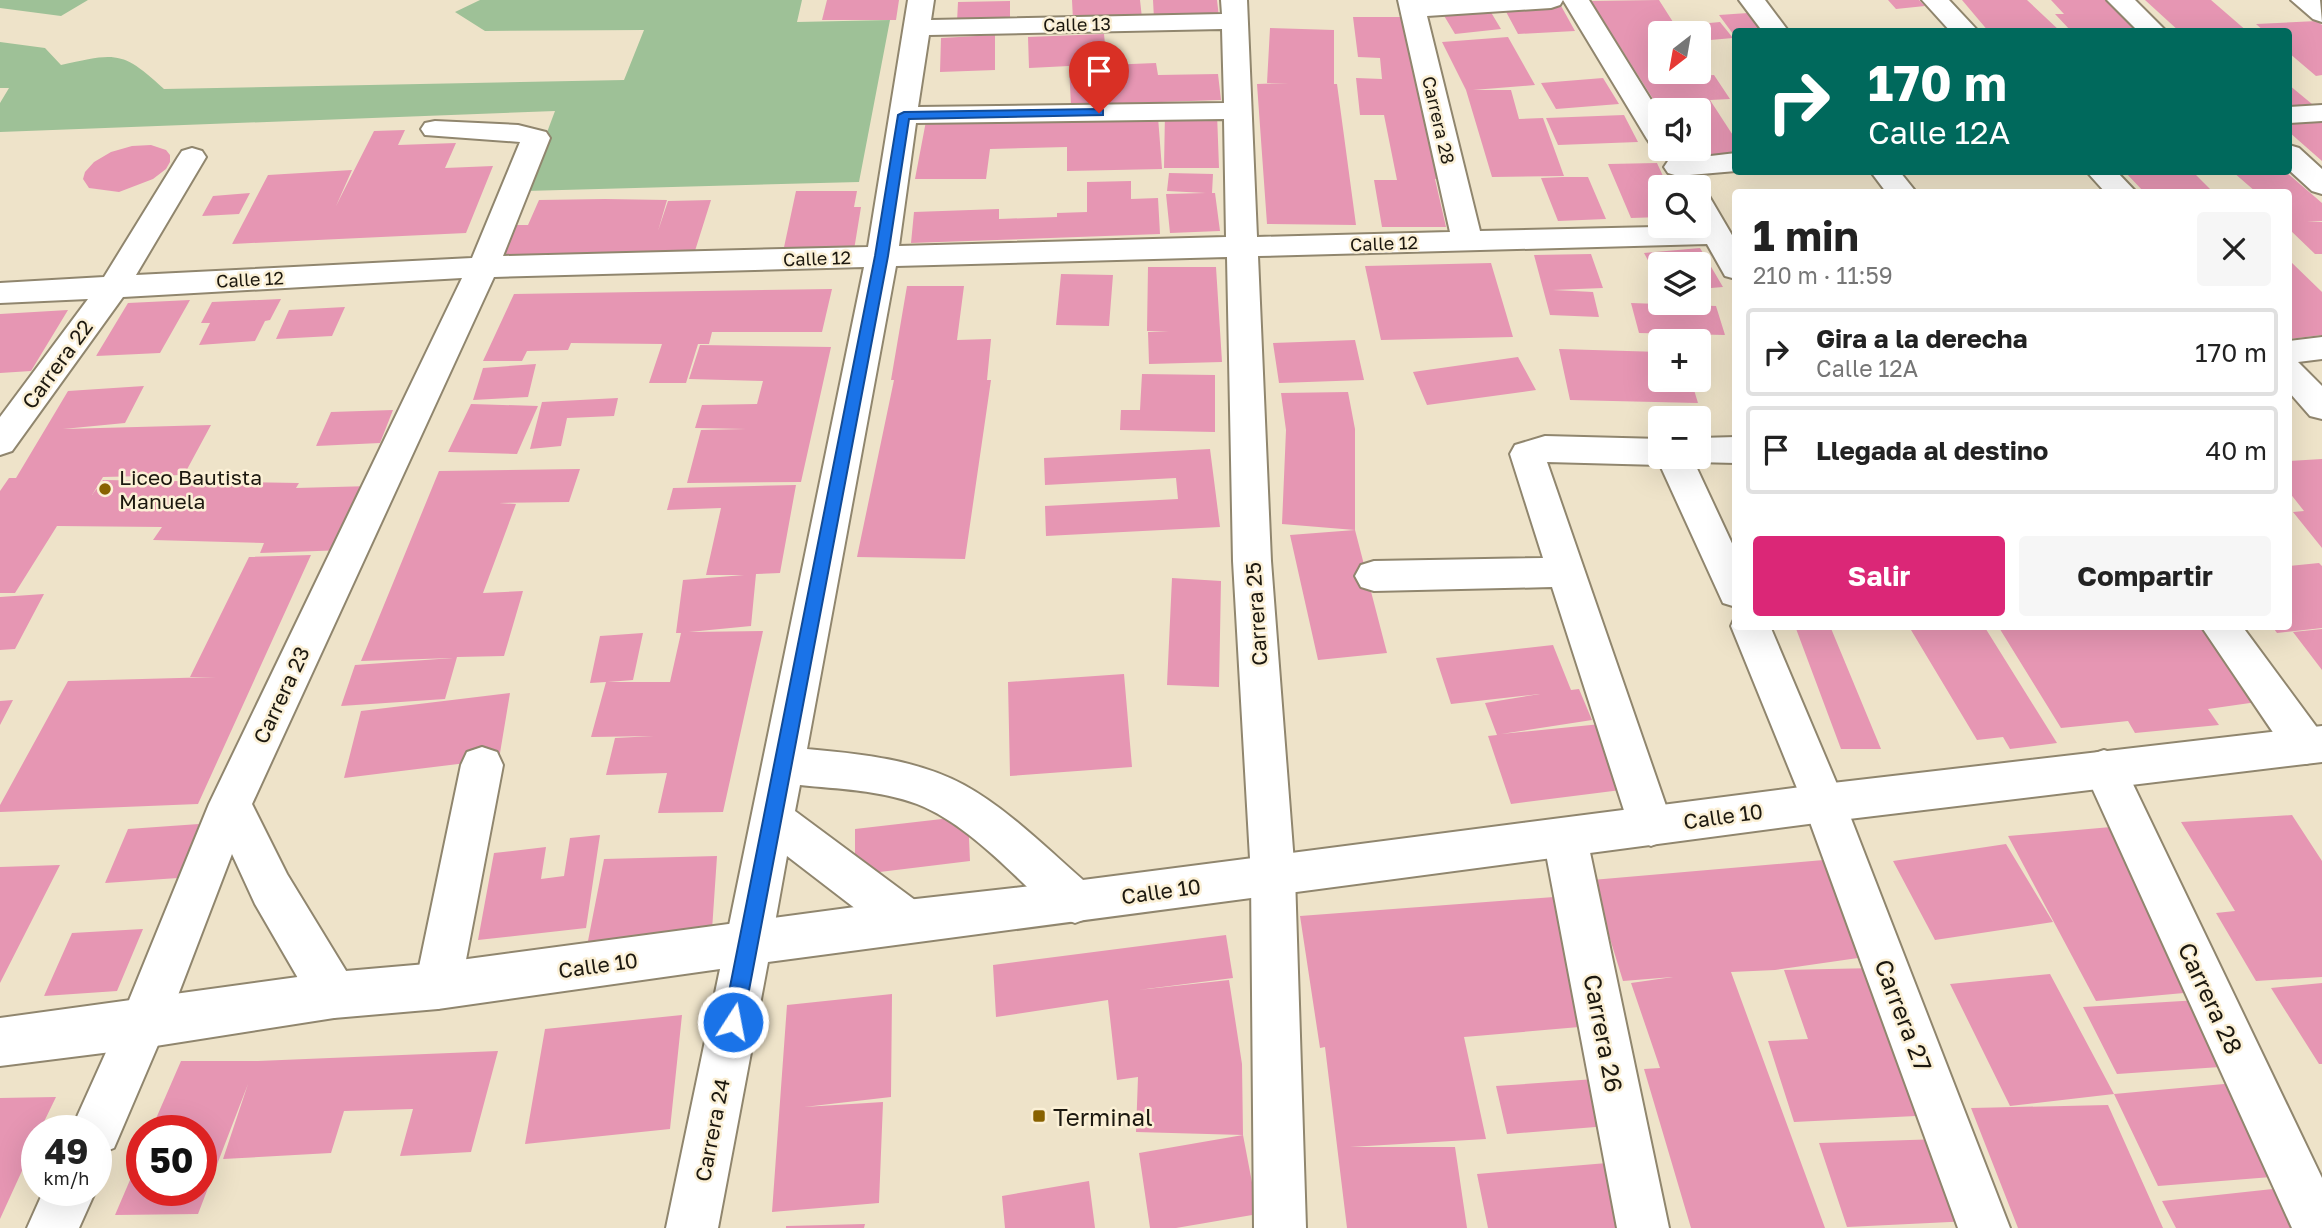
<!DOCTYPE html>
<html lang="es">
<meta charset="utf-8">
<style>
body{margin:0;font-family:"Golos Text",sans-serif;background:#f6f6f6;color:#222;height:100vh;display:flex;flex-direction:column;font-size:26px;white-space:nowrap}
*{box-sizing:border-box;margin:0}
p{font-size:23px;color:#767676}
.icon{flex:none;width:38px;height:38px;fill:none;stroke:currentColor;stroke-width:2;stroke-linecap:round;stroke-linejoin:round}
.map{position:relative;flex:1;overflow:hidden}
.details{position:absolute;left:1732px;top:189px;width:560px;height:441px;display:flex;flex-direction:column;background:#fff;border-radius:7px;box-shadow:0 7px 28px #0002}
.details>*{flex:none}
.top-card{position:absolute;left:1732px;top:28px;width:560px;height:147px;border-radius:7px;box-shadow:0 7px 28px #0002;background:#00695c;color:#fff;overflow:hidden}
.needle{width:46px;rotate:211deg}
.fabs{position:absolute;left:1648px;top:21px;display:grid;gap:14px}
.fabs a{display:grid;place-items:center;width:63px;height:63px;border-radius:7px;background:#fff;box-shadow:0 7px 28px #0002;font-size:35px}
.speed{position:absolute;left:21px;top:1115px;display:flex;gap:14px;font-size:35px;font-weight:700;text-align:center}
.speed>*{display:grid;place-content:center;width:91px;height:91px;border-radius:50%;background:#fff;box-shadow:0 7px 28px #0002;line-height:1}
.speed small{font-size:18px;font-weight:400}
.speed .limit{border:10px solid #d22;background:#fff;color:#111}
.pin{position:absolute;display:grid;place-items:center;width:60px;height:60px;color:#fff;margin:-72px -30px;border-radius:50% 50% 50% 0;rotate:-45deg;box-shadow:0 0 7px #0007}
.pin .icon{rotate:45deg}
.me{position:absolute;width:77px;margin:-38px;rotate:11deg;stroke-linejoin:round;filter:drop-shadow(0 0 5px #0008)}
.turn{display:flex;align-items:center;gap:24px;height:147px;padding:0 21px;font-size:32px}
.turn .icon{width:91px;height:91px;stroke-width:2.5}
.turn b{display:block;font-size:49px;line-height:60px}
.round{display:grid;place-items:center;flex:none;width:74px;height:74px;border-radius:7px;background:#f6f6f6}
.headline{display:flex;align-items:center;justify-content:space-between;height:119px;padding:0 21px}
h1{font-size:42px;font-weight:700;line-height:52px}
.cta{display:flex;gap:14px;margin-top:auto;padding:14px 21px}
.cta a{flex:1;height:80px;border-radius:7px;background:#db2777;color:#fff;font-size:28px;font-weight:700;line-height:80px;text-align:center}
.cta a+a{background:#f6f6f6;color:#222}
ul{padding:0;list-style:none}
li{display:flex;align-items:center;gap:21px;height:88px;margin:0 14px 10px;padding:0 7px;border:4px solid #e0e0e0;border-radius:7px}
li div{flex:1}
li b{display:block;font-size:26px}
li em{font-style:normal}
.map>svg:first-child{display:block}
.green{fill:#9ec197}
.building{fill:#e696b3}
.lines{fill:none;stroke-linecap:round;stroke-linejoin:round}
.minor-casing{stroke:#90866e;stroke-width:4}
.major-casing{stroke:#90866e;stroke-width:4}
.minor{fill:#fff;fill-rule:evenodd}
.major{fill:#fff;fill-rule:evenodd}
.route{fill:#1a73e8;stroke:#114b97;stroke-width:2}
.poi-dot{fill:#886200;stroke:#fbf0d6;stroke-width:2.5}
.labels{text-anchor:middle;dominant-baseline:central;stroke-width:5;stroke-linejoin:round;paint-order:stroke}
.far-street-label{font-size:18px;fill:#1c180f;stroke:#fbf0d6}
.street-label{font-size:21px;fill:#1c180f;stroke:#fbf0d6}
.poi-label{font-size:21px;fill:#1c180f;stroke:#fbf0d6;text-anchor:start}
.near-street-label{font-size:24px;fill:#1c180f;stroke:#fbf0d6}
.near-poi-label{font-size:24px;fill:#1c180f;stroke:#fbf0d6;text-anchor:start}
</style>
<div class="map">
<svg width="2322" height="1228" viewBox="0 0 2322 1228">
<rect width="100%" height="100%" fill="#eee3c9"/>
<path class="green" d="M0,0H88L61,16L0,8Z
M480,0H802L797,22L890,20L859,182L525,191L555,111L0,132V103L9,88H0V42L45,48L61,65C116,53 122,50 164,89L624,80L644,30L485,31L455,12Z"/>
<path class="building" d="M827,0H899L896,20H822Z
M1072,0H1140L1142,18L1073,20Z
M1153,0H1217L1219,17L1154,19Z
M1659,0L1680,33H1661V50L1649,51L1661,66V72H1665L1669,77L1660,79L1714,75L1730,99L1710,100L1736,140V156L1691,160L1684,149H1699V110H1660L1591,1Z
M1888,0H1919L1925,6L1896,9Z
M1962,0H2027L2061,32H1989Z
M2051,0H2112L2141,32H2072L2055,14H2064Z
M2145,0H2211L2248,32H2180Z
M1010,1V21L957,22L958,2Z
M1560,4L1575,31L1518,34L1504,8Z
M1489,9L1501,29L1455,34L1443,14Z
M1748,13L1762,32H1736V38L1719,15Z
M1353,17H1411L1449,179H1435L1446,227H1382L1374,180H1397L1384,115H1360L1356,78L1382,79L1380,58L1358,57Z
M2317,21L2322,25V75L2316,76L2289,53V32H2265L2256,24Z
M1720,22L1733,38L1699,41V33H1684L1678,26Z
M1270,28L1334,30V84H1337L1356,225L1267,224L1257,84L1289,83H1267Z
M1104,34L1107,65L1156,63L1158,75L1218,74L1221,100L1071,105L1069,66L1029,68L1028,37Z
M995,35V70L940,72L941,38Z
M1508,37L1535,85L1473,90H1511L1519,119L1543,118L1564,176L1492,177L1466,90L1442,42Z
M1603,78L1619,104L1556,109L1541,83Z
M2289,85L2312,104L2289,106Z
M1165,112L1217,113L1219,168H1164Z
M1624,115L1638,142L1558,145L1546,118Z
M1158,117L1162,169L1067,171V147L990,149L986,179H915L926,121Z
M2322,122V161L2289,132V124Z
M405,130L398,145L456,143L445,168L493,166L466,233L232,244L268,175L352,170L336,206L374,131Z
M151,145L166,150L170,155V162L166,169L153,179L119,192L89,188L83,179L85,172L94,162L111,152L132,146Z
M1657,163L1668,187H1661V217L1631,218L1608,164Z
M2125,172H2193L2211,190L2144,192Z
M2233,172H2286L2322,203V221L2307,222H2322V254H2315L2289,229V192H2256Z
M1169,173L1213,174L1212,193H1215L1220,231L1170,233L1166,194L1206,193L1167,191Z
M1563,177H1588L1606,219L1558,221L1541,178Z
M1131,181V199L1158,198L1160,234L911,243L914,212L999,209V219L1057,217V213L1087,212V182Z
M796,191H857L854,207H861L854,250L783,252Z
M250,193L239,214L202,216L213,196Z
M605,199L667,200L658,231L668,201L711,200L694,254L500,259L513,225H528L539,200Z
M1700,248L1723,287L1699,289V264H1661V284L1644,253Z
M1591,254L1603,288L1553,290L1593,292L1599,317L1550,315L1534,255Z
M2289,260L2322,292V335L2289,339Z
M1491,263L1513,337L1381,340L1365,266Z
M1148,267H1216L1222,362L1149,364L1148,332L1169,331H1147Z
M1061,274L1113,275L1109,326L1056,325Z
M907,286H964L957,340L991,339L987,380H991L965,559L857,557L894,380H891Z
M832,289L822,332H712L709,344H698L686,383H649L662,344L571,343L568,350L527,351L522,361H483L514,294Z
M281,299L270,320L265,321L255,341L199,345L210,323H201L212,302Z
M190,300L160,353L96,356L128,303Z
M1631,303L1716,306L1725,335L1639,333Z
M345,307L332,336L276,339L289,310Z
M68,310L31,371L0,373V314Z
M1355,340L1364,380L1279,383L1273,343Z
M700,345L831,347L801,482L687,483L701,430L746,429L695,428L702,405L757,404L763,381L689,379Z
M1559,349L1661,352V380H1691L1698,403L1570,400Z
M1518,357L1536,390L1427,405L1413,372Z
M536,364L528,397L473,400L483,368Z
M1142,374L1215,375V432L1120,430L1121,410H1140Z
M144,386L125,423L63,429L211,425L184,475L103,477L92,495L103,480L299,483L296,488L372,486L346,550L260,553L264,543L153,540L162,527L57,526L15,593H0V491L9,478H16L68,391Z
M1348,392L1355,429V530L1282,524L1286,430L1281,393Z
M618,398L614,416L567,418L561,446L530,449L542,402Z
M471,404L538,406L517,454L448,452Z
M393,410L380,443L316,446L331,412Z
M1210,449L1220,527L1046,536L1045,506L1178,499L1176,478L1045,485L1044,458Z
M2322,459V548L2293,512L2304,511L2289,492V461Z
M580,469L569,502L499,503L516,504L483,593L523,591L504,656L457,657L445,699L341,706L355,665L453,658L361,661L439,471Z
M796,485L780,573L756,574L751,626L689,632L763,631L723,812L658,813L667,773L606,775L615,738L654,736L591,737L606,682L590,683L600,636L643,633L633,680L608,682H670L681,633H676L683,580L744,575H706L721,508L667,510L673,488Z
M1355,530L1387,653L1318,660L1290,535Z
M311,555L198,804L0,812V805L68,681L216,677H190L249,557Z
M2319,563L2322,566V628L2277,633L2272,626H2289V566Z
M1172,578L1221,581L1219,687L1167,685Z
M44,594L15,649L0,650V597Z
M1795,626H1830L1881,749H1841Z
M1933,626H1984L2057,743L2010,749L2003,737L1977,740L1911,630Z
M1998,626H2210L2264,701L2208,709L2219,725L2135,733L2128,721L2061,728Z
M2322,629V670L2293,632Z
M1553,645L1571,690L1579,689L1592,720L1501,734L1601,724L1621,790L1511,804L1488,736L1497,735L1485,703L1540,694L1451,704L1436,658Z
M1124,674L1132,767L1010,776L1008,682Z
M510,693L499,759L344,778L361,711Z
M13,700L0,725V701Z
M2292,815L2322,861V977L2256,981L2216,913L2235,911L2181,822Z
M968,816L970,861L855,875V829Z
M199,824L178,878L105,883L128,829Z
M2111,827L2206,991L2096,1001L2008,836Z
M600,835L586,928L478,940L494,853L546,847L541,879L564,876L570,838Z
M2006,844L2053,922L1935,940L1893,861Z
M717,856L712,930L587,946L604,859Z
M1835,859L1872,956L1775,970L1731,972L1825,1228H1691L1644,1069L1660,1068L1631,983L1673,977L1623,981L1592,880Z
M60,865L0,983V867Z
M1554,897L1591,1026L1464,1037L1486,1139L1350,1147H1455L1467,1228H1347L1325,1047L1320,1048L1300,916Z
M143,929L117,991L44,996L72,933Z
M1226,935L1233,978L1138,990L1229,980L1242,1064L1243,1135L1258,1214L1176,1228H1150L1139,1153L1243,1135L1136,1132L1138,1077L1117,1080L1108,1000L996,1017L993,965Z
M1875,968L1936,1115L1794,1122L1768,1041L1808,1039L1784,970Z
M2050,974L2114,1094L2010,1106L1950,984Z
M2322,983V1064H2319L2271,988Z
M892,994L891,1097L804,1107L883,1102L879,1203L772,1212L787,1005Z
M2199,1000L2235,1066L2117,1074L2083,1007Z
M682,1015L670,1129L525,1144L545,1029Z
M498,1051L471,1152L400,1156L413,1109L344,1111L331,1153L223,1159L248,1084L198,1214L115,1215L142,1152V1190H201V1130H151L181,1061H258Z
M1595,1079L1608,1126L1507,1134L1496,1086Z
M2235,1083L2284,1176L2158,1186L2114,1094Z
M56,1097L40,1130H37V1138L0,1219V1098Z
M2108,1105L2163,1228H2018L1971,1108Z
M1940,1139L1971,1221L1847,1227L1819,1143Z
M1619,1162L1638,1228H1488L1477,1174Z
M1089,1181L1095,1228H1005L1002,1196Z
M2282,1188L2304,1228H2176L2162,1201Z
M865,1224L864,1228H786V1226Z"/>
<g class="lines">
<g class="minor-casing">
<path id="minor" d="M908,0H934L931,20L1222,14L1221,0H1247L1257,237L1450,232L1398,0H1589L1661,116V147L1651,145L1647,139L1563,0L1560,5L1551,8L1427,16L1480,231L1699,226V193L1709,196L1736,242V279L1725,276L1707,244L1258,256L1271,561L1295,876L1306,1228H1254L1251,876L1233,561L1227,257L896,266L807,749C860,754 916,759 964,785C1011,811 1050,852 1091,887L1097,902L1091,917L1075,923L1059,917C1018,880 969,824 917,804C880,790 838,789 800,785L795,811L923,906L930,921L923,936L907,942L891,936L787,856L771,945L764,961L748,967L732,961L725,945L864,267L494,277L252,804L287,874L351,979L357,995L351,1011L334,1018L317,1011L255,904L232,854L167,1024L114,1148L96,1155V1130H71L125,1010L209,804L462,278L123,297L12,451L0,455V417L88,299L0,303V283L104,277L178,157L182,151L192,148L202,151L206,157L136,275L472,258L520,142L425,135L421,129L425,123L435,121L518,125L546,132L550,138L503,256L868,247ZM1222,29L1224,103L918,107L929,35ZM1224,119L1226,237L899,246L916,123Z
M1739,0H1765L1789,32H1763Z
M1922,0H1949L1979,32H1951Z
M2107,0H2135L2167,32H2139Z
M2291,0H2320L2322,22L2313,19Z
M2322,105V121L2289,123V107Z
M2289,145L2299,148L2322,169V194L2312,191L2289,170Z
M1736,153V171L1678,176L1668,173L1664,167L1668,161Z
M1871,172H1900L1916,192H1886Z
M2087,172H2117L2136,192H2105Z
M2322,337V359L2298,362L2322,386V419L2310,416L2289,392V341Z
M1545,436L1661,439V457H1699V438L1736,437V463L1694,462L1736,552V607L1723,603L1660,465L1547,462L1673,826L1666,840L1651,846L1636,840L1629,826L1552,587L1374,591L1361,587L1355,576L1361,565L1374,561L1543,558L1510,454L1515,445Z
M1736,615V626H1770L1845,803L2010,1228H1958L1803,803L1731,626Z
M2201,626H2242L2321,733V759L2306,764L2291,759Z
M482,747L497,752L503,765L461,986L454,1002L438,1009L422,1002L415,986L461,765L467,752Z
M2104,750L2119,755L2322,1178V1228H2292L2083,768L2089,755Z
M1565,818L1580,824L1587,838L1669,1228H1617L1543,838L1550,824Z
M44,1190H96L79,1228H27Z"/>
</g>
<g class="major-casing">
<path id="major" d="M2322,726V762L1824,822L768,962L718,1228H666L720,969L438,1009L334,1018L143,1048L0,1066V1018L334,972L438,963L907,900L1075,881L1824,784Z"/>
</g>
<use href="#minor" class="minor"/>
<use href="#major" class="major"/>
</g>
<path class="route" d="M1099,109L1103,110V115L909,119L888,256L743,1022L740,1029L733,1032L726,1029L723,1022L875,256L898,115L904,112Z"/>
<g class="poi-dot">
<circle cx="105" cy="489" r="7"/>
<rect x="1032" y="1109" width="14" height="14" rx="3.5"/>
</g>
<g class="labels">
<g class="far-street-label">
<text transform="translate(1077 24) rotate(-1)">Calle 13</text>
<text transform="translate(1439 120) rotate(77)">Carrera 28</text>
<text transform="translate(1384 243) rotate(-2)">Calle 12</text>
<text transform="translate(817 258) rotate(-2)">Calle 12</text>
<text transform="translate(250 279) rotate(-3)">Calle 12</text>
</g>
<g class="street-label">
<text transform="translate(57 364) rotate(-54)">Carrera 22</text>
<text transform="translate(1256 614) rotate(-94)">Carrera 25</text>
<text transform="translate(281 695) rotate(-65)">Carrera 23</text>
<text transform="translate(1723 816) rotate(-8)">Calle 10</text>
<text transform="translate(1161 891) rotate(-8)">Calle 10</text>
<text transform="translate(598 965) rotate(-8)">Calle 10</text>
<text transform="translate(712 1130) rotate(-79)">Carrera 24</text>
</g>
<g class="poi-label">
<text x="119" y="477">Liceo Bautista<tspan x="119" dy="24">Manuela</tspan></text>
</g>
<g class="near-street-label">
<text transform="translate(2211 998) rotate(65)">Carrera 28</text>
<text transform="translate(1904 1015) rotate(69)">Carrera 27</text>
<text transform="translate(1604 1033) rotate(79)">Carrera 26</text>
</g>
<g class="near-poi-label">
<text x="1053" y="1116">Terminal</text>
</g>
</g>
</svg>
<div class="fabs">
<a><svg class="needle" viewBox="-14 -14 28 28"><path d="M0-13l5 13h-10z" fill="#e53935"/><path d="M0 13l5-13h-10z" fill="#767676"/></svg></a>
<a><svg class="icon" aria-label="sound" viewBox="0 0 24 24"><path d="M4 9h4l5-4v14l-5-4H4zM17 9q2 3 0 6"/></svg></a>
<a><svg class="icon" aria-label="search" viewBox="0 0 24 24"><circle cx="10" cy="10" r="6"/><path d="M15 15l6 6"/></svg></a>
<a><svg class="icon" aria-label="layers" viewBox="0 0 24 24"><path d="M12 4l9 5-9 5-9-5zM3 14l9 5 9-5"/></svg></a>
<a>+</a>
<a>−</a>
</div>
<div class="speed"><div>49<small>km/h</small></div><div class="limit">50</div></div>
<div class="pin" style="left:1099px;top:113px;background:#d93025"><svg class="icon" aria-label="arrive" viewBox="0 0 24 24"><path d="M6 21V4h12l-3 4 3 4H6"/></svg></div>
<svg class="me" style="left:733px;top:1022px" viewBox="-20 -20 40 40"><circle r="17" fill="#1a73e8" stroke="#fff" stroke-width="3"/><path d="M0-11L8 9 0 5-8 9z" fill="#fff"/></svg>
<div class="top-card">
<div class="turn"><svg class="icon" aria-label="right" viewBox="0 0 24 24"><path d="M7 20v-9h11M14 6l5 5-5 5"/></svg><div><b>170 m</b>Calle 12A</div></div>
</div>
<section class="details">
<div class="headline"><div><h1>1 min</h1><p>210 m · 11:59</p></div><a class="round"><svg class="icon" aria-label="close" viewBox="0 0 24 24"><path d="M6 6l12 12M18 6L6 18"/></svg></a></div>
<ul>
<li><svg class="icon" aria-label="right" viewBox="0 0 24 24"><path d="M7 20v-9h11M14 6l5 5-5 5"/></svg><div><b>Gira a la derecha</b><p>Calle 12A</p></div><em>170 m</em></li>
<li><svg class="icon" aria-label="arrive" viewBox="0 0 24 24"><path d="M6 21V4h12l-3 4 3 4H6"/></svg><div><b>Llegada al destino</b></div><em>40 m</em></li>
</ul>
<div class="cta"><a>Salir</a><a>Compartir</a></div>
</section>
</div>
